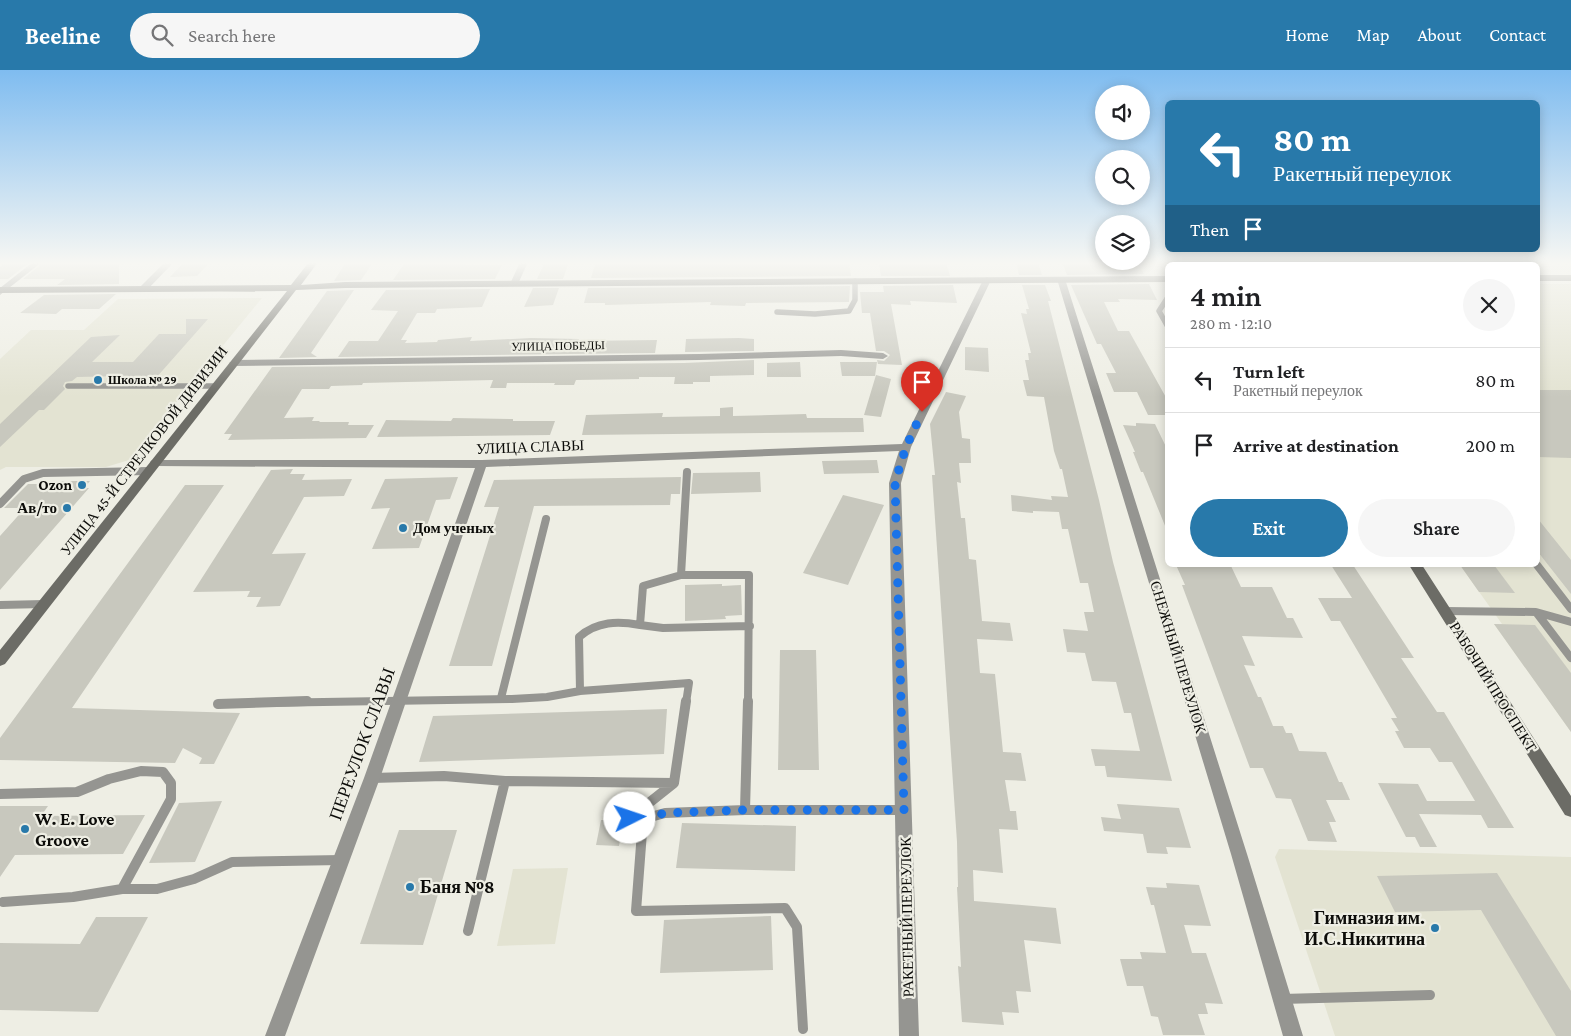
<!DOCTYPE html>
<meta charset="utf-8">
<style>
body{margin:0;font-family:"Crimson Pro",serif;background:#f6f6f6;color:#202124;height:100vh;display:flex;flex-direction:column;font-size:19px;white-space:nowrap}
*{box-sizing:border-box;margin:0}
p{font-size:16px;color:#757577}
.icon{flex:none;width:28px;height:28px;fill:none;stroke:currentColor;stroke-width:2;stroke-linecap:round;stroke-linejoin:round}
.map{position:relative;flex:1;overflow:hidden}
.details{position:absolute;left:1165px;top:192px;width:375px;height:305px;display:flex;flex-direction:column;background:#fff;border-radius:8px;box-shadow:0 2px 12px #0003}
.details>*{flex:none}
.guide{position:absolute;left:1165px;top:30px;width:375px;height:152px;border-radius:8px;box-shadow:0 2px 12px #0003;background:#2879aa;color:#fff;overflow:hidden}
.buttons{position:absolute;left:1095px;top:15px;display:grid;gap:10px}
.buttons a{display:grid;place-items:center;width:55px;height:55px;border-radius:50%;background:#fff;box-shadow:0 2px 12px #0003;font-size:25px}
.pin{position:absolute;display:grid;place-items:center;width:42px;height:42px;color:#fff;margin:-51px -21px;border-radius:50% 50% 50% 0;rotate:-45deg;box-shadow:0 0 5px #0007}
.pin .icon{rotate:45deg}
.me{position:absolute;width:55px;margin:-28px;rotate:86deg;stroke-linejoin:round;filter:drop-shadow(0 0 4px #0008)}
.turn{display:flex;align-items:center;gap:18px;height:105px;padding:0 25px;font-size:22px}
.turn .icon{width:65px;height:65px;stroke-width:2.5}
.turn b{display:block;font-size:35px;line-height:42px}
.then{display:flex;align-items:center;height:48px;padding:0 25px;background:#0003;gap:10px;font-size:19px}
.round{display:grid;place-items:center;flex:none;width:52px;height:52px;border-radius:26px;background:#f6f6f6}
.headline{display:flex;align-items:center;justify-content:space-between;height:85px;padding:0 25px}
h1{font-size:30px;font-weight:600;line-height:38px}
.action{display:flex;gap:10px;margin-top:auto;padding:10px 25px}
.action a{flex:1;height:58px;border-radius:30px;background:#2879aa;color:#fff;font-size:20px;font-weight:600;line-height:58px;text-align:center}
.action a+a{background:#f6f6f6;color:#202124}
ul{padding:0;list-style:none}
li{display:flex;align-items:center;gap:15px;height:65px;padding:0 25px;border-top:1px solid #e0e0e0}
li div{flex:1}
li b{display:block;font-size:19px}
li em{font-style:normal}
header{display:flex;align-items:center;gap:30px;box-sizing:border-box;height:70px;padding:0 25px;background:#2879aa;color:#fff}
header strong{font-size:24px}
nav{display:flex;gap:28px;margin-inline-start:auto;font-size:18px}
.search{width:350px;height:45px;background:#f6f6f6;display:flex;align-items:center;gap:12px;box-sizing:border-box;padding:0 18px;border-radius:28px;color:#757577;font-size:19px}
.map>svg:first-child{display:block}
.built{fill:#e3e3d2}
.building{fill:#c8c8be}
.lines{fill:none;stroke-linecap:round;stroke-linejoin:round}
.lane-far2{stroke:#959591;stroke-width:5.5}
.lane-far1{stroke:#959591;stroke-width:8}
.lane{stroke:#959591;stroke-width:10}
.street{fill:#959591;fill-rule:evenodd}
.secondary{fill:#6c6c66;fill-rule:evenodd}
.route{stroke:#1a73e8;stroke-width:9;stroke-dasharray:0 16.2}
.poi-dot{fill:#2879aa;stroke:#eeeee4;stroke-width:2}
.labels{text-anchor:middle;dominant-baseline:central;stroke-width:4.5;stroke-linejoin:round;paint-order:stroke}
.far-street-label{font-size:12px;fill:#0c0c09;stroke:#eeeee4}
.far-poi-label{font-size:12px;font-weight:bold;fill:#0c0c09;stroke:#eeeee4;text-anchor:start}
.street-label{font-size:15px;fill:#0c0c09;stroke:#eeeee4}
.poi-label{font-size:15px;font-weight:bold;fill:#0c0c09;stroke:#eeeee4;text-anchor:end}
.near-street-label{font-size:18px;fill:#0c0c09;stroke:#eeeee4}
.near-poi-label{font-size:18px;font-weight:bold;fill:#0c0c09;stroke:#eeeee4;text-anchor:start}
</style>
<header>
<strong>Beeline</strong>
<div class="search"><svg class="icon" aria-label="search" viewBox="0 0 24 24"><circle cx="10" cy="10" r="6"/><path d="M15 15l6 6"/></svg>Search here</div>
<nav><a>Home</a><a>Map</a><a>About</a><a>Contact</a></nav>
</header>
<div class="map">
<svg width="1571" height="966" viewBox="0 0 1571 966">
<rect width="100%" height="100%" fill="#eeeee4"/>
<path class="built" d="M1247,192H1400L1403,195H1249Z
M1538,214H1571V662L1494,554H1502L1460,495H1538Z
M262,228L129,390L106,397H6L0,400V289L31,260H84L118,229Z
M1279,779L1571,787V966H1335L1275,787Z
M568,798L555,874L497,876L513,799Z"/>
<path class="building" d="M6,192H30L8,209H0V197Z
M44,192H119V214L57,215L65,209H23Z
M184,192H210L197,206L170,207Z
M346,192H369L368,194H372L361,210L334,211Z
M424,192H466L464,195H502L495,209L393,210L404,194L423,195Z
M545,192H569L563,209H537Z
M602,192H726L725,195L849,192L851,206L591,208L595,194H601Z
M898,192H946L950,206H881L879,194H896Z
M1016,192H1038L1042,205H1019Z
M1062,192H1138L1144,204L1067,205Z
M1149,214L1157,230L1118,229L1120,232H1104L1118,261H1129L1168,331V345H1148L1137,322H1114L1106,303H1116L1101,274H1097L1071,215Z
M953,215L957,233L910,231L911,235L891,234L902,295L878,294L877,290L884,291L890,285L884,281H876L870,243H862L860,222H884L883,216Z
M1022,215H1045L1051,231H1048L1099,430L1113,492L1172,711L1107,707L1105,696H1095L1091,679L1140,681L1131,643H1124L1116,612L1092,611L1085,583L1067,582L1063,559L1088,561L1084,542H1094L1088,513H1080L1068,459H1062L1059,442L1033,441V443L1012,441L1011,425L1052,430L1051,426L1068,427L1062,399H1060L1054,381L1044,327L1027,326L1023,310H1029L1025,290H1029L1028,283H1031L1021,243L1027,244L1026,239H1029Z
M850,216L849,232L746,233L745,236L710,235L711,232L605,235V233H584L588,218Z
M533,218H559L553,235L524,237Z
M490,219L482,237L437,239L435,243H417L401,270H407L405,273L437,272L438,270L472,267L470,271L531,268L579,269L578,271L657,270L655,283L338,287L349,271H378L398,241L371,240L386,220Z
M354,220L311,283L317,287L279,288L327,221Z
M116,224L99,239H62L56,244L20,243L44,225Z
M186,249H208L155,309L118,310L121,306L77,307L72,311L65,312L63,316L65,319L44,340H39L0,377V354L91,267L120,265L92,292H133L159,264H186Z
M739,268L754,269V281L685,282L686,269Z
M965,277L988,278L989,302L965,300Z
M754,290V305L710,306V312H693V314H674L675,307H639V309L576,310L574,315H554L555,313H507L506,318H490L493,310L363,313L362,315L331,316L329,319H302L284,348L314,347L312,351H320L319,352H349L348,355H374L366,368L228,370L232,364H224L272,297L684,293Z
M800,292L801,307H767V293Z
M840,292H877L875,306H842Z
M876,305L891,309L881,347L864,345Z
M1538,320H1571V388L1538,387Z
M946,322L966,326L959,342L962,368L970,369L971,393H959L961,413L957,412L961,448H965L969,489L976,490L982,551L1010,553L1013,571L977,569L980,603L995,604L1003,682L1021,683L1026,711L1005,710L1010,741H1016L1018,760L999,759L1003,803L973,800L974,831L1056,838L1061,874L1024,870L1031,922L1016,921L1019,943L1002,942L1004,955L962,952L958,896L961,897L957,817H958L957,772L932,405H935L930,354Z
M733,337V346L806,344L807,348H863L864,362L582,365L586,345L663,343L662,347L720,346V338Z
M453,348L513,349V351H555L550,365L377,367L386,350L451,351Z
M1136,353L1155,354L1168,381V463L1143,402H1141L1133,382H1135L1123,355L1136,356Z
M877,390L879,403L824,404L822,391Z
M293,399L290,404H305L302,410L352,409L344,426L304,427L272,484L306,483L280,536L256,537L261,527H247L250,521L193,522L271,400Z
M760,402L761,422L691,424L693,403Z
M458,407L450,429L436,430L419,478L372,479L390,438L371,439L385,409Z
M681,407L680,424H671L670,435L534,436L492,596H449L499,437H484L494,410Z
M61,411H90L84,418H89L0,520V466L25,438H4L28,414H59Z
M185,415H224L72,638L240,643L214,694H199L202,688L183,678L175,693L0,690V668Z
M843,425L884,435L848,515L803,503Z
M1538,449L1571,490V524L1538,482Z
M1176,495L1231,496L1241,517H1272L1287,548H1293L1303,568L1242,566L1255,596L1244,595L1258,627H1261L1273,656H1283L1286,663H1292L1299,681L1326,682L1339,712H1342L1350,730H1326L1336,752H1329L1337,772L1308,771L1291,729L1276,728L1263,698H1250L1182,515H1185Z
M1331,495H1353L1414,588H1401L1437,642H1444L1514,758H1488L1481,745L1419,744L1437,777H1420L1415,767H1406L1378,713L1418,714L1427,731H1475L1452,692H1439L1430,678H1404L1395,661H1399L1391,648H1397L1340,551H1331L1318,528H1352Z
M1460,495H1494L1515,523L1479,522Z
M722,514V516L741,515L742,545L725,546L726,549L685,551V515Z
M1494,554L1535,555L1571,603V662Z
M780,580H816L819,700H778Z
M667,639L664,684L419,692L433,646Z
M222,731L195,792L149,793L179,733Z
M1117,734L1179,738L1191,778L1166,777L1168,784L1147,783L1143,764L1104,761L1101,747L1121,749Z
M0,736H48L41,746L145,745L123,784L15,785L0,807Z
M601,750H623L619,776L596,775Z
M682,753L796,756L795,801L676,798Z
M399,760H457L423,875L360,874Z
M1497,803L1571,921V966H1556L1481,840L1395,842L1377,806Z
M1166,813L1199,815L1211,856L1184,855L1192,883H1206L1223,934L1205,933L1208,944H1198L1205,965H1163L1158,947L1151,946L1143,916H1127L1120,889H1142L1140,882L1166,883L1154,835H1151L1146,817L1167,818Z
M771,846L773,900L660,903L664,850Z
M96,847H148L98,942L0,940V873L80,874Z"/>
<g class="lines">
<path class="lane-far2" d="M1415,192L1418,195
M1168,227L1159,241L1168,257
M777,242L815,244L849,241L855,230V211
M68,316H215"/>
<path class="lane-far1" d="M0,434L24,409L43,403L149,401
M1537,495L1571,539
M681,505L687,402
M0,535L44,534
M1445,541L1536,542L1571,588
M1536,542L1571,552
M640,555L663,558L750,556
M501,628L546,449
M261,633L512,629L547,627L580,621
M686,633L689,613L580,621L579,567C597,551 618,551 640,555L643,516L681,505H749L748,633"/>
<path class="lane" d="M218,634L307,631
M372,708L444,706L505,711L674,713L630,748L643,749L665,743L745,740H904
M674,713L686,631
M0,724L77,722L109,709L141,701L163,702L171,713V729L122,819
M745,740L748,631
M643,749L636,841L785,838L797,857L803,959
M3,832L73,827L122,819H157L194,809L232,792L341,790
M468,861L505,711
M1282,929L1430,925"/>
<path class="street" d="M33,192H42L0,225V218Z
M165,192H174L145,222H139V218Z
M520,192H528L517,216H511L510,214Z
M1214,192H1222L1223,195H1215Z
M987,207L991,210L911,377L901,413L919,966H899L889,413L899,381L486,397L380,708L285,966H265L364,708L475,398L156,396L152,394L150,392L152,390H482L902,374L983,210Z
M1058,207L1065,209L1247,784L1303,966H1283L1231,784L1057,209Z
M841,280L883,283L888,286L883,289L841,286L699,290L234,296L229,293L234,290L699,284Z"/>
<path class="secondary" d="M309,192H318L301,215L345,212L1168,206V212L345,218L296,220L5,594L0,596V580L287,221L0,223V217L291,215Z
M1538,205H1571V211H1538Z
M1409,495H1422L1571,726V747L1565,745Z"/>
</g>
<linearGradient id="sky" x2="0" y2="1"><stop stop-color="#7fbcf0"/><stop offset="0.59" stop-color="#f7f7f3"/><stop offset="1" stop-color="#f7f7f3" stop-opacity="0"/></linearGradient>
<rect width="1571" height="327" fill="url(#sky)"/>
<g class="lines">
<path class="route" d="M630,748L643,749L665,743L745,740H904L895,412L906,377L922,342"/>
</g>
<g class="poi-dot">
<circle cx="98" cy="310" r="5"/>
<circle cx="82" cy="415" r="5"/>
<circle cx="67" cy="438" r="5"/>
<circle cx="403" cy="458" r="5"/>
<circle cx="25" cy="759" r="5"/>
<circle cx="410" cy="817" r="5"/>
<circle cx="1435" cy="858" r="5"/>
</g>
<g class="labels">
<g class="far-street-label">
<text transform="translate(558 276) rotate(-1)">УЛИЦА ПОБЕДЫ</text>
</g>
<g class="far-poi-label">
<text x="108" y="310">Школа № 29</text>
</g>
<g class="street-label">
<text transform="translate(530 377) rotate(-2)">УЛИЦА СЛАВЫ</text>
<text transform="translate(144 381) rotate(-52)">УЛИЦА 45-Й СТРЕЛКОВОЙ ДИВИЗИИ</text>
<text transform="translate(1178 587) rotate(73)">СНЕЖНЫЙ ПЕРЕУЛОК</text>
<text transform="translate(1493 617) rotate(58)">РАБОЧИЙ ПРОСПЕКТ</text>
<text transform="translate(907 847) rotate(-91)">РАКЕТНЫЙ ПЕРЕУЛОК</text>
</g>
<g class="poi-label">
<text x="72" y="415">Ozon</text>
<text x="57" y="438">Ав/то</text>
<text x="413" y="458" text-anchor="start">Дом ученых</text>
</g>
<g class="near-street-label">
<text transform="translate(362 674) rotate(-70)">ПЕРЕУЛОК СЛАВЫ</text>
</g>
<g class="near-poi-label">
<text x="35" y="749">W. E. Love<tspan x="35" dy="21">Groove</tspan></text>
<text x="420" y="817">Баня №8</text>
<text x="1425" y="848" text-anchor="end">Гимназия им.<tspan x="1425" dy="21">И.С.Никитина</tspan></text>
</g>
</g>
</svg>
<div class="buttons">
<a><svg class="icon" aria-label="sound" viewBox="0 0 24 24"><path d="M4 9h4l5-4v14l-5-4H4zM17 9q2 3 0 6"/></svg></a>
<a><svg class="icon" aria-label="search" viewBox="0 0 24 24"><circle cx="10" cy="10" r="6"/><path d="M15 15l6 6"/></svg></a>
<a><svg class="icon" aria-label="layers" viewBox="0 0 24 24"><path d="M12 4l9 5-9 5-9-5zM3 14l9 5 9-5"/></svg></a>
</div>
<div class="pin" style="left:922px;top:342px;background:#d93025"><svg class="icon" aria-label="arrive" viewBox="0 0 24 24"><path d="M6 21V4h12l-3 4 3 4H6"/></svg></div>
<svg class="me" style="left:630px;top:748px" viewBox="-20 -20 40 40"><circle r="19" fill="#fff"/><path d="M0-13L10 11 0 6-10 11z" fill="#1a73e8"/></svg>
<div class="guide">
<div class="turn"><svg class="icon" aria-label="left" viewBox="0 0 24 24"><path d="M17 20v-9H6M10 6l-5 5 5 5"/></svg><div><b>80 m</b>Ракетный переулок</div></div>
<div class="then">Then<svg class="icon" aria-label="arrive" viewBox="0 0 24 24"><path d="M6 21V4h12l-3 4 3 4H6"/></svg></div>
</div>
<section class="details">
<div class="headline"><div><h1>4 min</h1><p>280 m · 12:10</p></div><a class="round"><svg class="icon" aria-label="close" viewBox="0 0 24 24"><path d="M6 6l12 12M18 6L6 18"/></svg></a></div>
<ul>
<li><svg class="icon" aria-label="left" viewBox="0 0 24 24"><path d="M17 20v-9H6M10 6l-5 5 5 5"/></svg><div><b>Turn left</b><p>Ракетный переулок</p></div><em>80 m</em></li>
<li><svg class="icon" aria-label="arrive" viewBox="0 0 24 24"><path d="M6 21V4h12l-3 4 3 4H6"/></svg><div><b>Arrive at destination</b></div><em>200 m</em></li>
</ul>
<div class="action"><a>Exit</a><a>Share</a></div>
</section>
</div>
